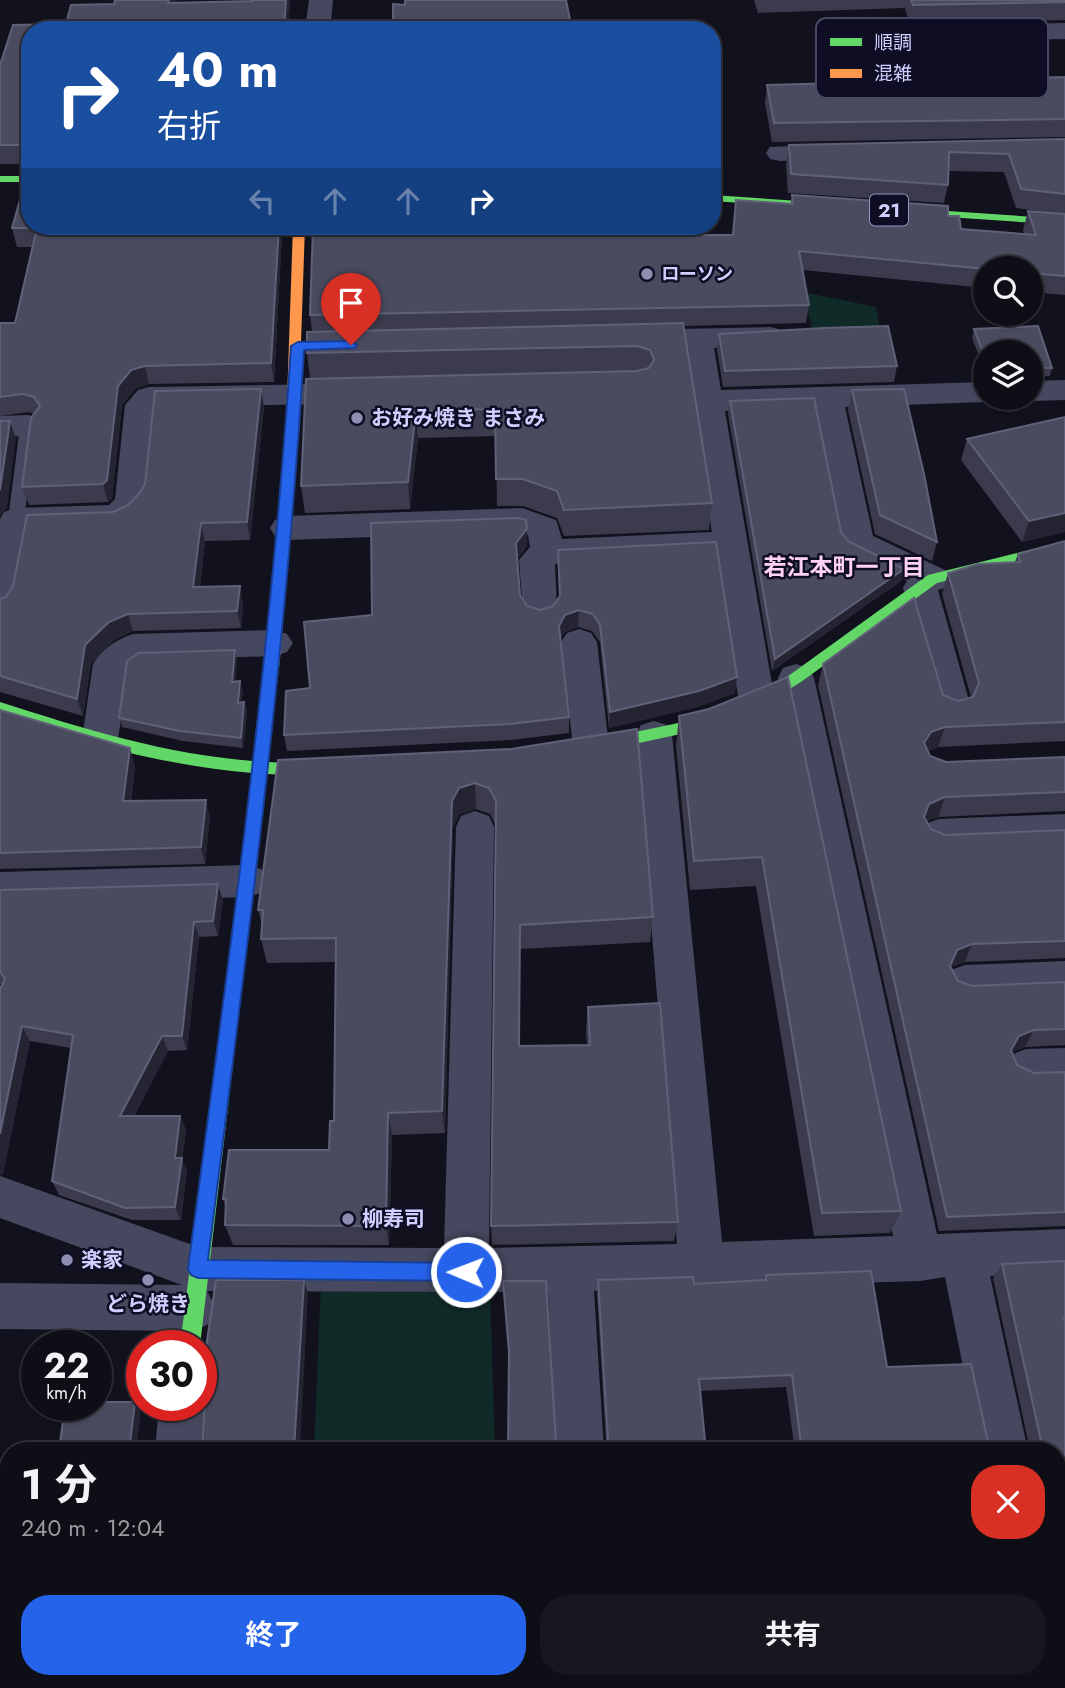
<!DOCTYPE html>
<html lang="ja">
<meta charset="utf-8">
<style>
body{margin:0;font-family:Jost,"Noto Sans JP",sans-serif;background:#17171f;color:#f1f3f6;height:100vh;display:flex;flex-direction:column;font-size:26px;white-space:nowrap}
*{box-sizing:border-box;margin:0}
p{font-size:23px;color:#9b9ca1}
.icon{flex:none;width:38px;height:38px;fill:none;stroke:currentColor;stroke-width:2;stroke-linecap:round;stroke-linejoin:round}
.map{position:relative;flex:1;overflow:hidden}
.sheet{position:absolute;left:0px;top:1442px;width:1066px;height:247px;display:flex;flex-direction:column;background:#0e0e16;border-radius:28px 28px 0 0;box-shadow:0 2px 5px #0004,0 0 0 2px #2e2e35}
.sheet>*{flex:none}
.hud{position:absolute;left:21px;top:21px;width:700px;height:214px;border-radius:28px;box-shadow:0 2px 5px #0004,0 0 0 2px #2e2e35;background:#1a4fa0;color:#fff;overflow:hidden}
.controls{position:absolute;left:973px;top:256px;display:grid;gap:14px}
.controls a{display:grid;place-items:center;width:70px;height:70px;border-radius:50%;background:#0e0e16;box-shadow:0 2px 5px #0004,0 0 0 2px #2e2e35;font-size:35px}
.speed{position:absolute;left:21px;top:1330px;display:flex;gap:14px;font-size:35px;font-weight:700;text-align:center}
.speed>*{display:grid;place-content:center;width:91px;height:91px;border-radius:50%;background:#0e0e16;box-shadow:0 2px 5px #0004,0 0 0 2px #2e2e35;line-height:1}
.speed small{font-size:18px;font-weight:400}
.speed .limit{border:10px solid #d22;background:#fff;color:#111}
.pin{position:absolute;display:grid;place-items:center;width:60px;height:60px;color:#fff;margin:-72px -30px;border-radius:50% 50% 50% 0;rotate:-45deg;box-shadow:0 0 7px #0007}
.pin .icon{rotate:45deg}
.me{position:absolute;width:77px;margin:-38px;rotate:271deg;stroke-linejoin:round;filter:drop-shadow(0 0 5px #0008)}
.turn{display:flex;align-items:center;gap:24px;height:147px;padding:0 21px;font-size:32px}
.turn .icon{width:91px;height:91px;stroke-width:2.5}
.turn b{display:block;font-size:49px;line-height:60px}
.lanes{display:flex;align-items:center;height:66px;padding:0 21px;background:#0003;justify-content:center;gap:35px;direction:ltr}
.lanes .off{opacity:.35}
.round{display:grid;place-items:center;flex:none;width:74px;height:74px;border-radius:28px;background:#17171f}
.overview{display:flex;align-items:center;justify-content:space-between;height:119px;padding:0 21px}
h1{font-size:42px;font-weight:700;line-height:52px}
.cta{display:flex;gap:14px;margin-top:auto;padding:14px 21px}
.cta a{flex:1;height:80px;border-radius:28px;background:#2563eb;color:#fff;font-size:28px;font-weight:700;line-height:80px;text-align:center}
.cta a+a{background:#17171f;color:#f1f3f6}
.map>svg:first-child{display:block}
.green{fill:#102a28}
.lines{fill:none;stroke-linecap:round;stroke-linejoin:round}
.lane{fill:#46485f;fill-rule:evenodd}
.street{fill:#46485f;fill-rule:evenodd}
.fast{fill:#63d668;fill-rule:evenodd}
.slow{fill:#ff974d;fill-rule:evenodd}
.wall{fill:#3b3b4d}
.shaded-wall{fill:#242432}
.building{fill:#4b4b60;stroke:#606079;stroke-width:2}
.route{fill:#2563eb;stroke:#184099;stroke-width:2}
.poi-dot{fill:#8d8eb0;stroke:#0e0d23;stroke-width:2.5}
.labels{text-anchor:middle;dominant-baseline:central;stroke-width:5;stroke-linejoin:round;paint-order:stroke}
.far-poi-label{font-size:18px;font-weight:bold;fill:#cfd0ff;stroke:#0e0d23;text-anchor:start}
.shield{fill:#0e0d23;stroke:#9596bd;stroke-width:2}
.shield-label{font-size:19px;font-weight:bold;fill:#cfd0ff}
.poi-label{font-size:21px;font-weight:bold;fill:#cfd0ff;stroke:#0e0d23;text-anchor:start}
.neighbourhood-label{font-size:23px;font-weight:bold;fill:#ffd1f4;stroke:#0e0d23}
.key{fill:#0e0d23;stroke:#484865;stroke-width:2}
.key-label{font-size:19px;fill:#cfd0ff}
</style>
<div class="map">
<svg width="1065" height="1688" viewBox="0 0 1065 1688">
<rect width="100%" height="100%" fill="#12121e"/>
<path class="green" d="M803,292L876,307L881,333L814,336Z
M321,1283L490,1289L495,1451H314Z"/>
<g class="lines">
<path class="lane" d="M28,421L36,426L24,520L16,526L8,520L20,426Z
M0,1506H9V1530H0Z"/>
<path class="street" d="M309,0H333L330,30H305Z
M1065,23V39L903,42L894,39L890,34L894,29L903,26Z
M839,144L849,146L853,152L849,158L780,161L770,159L766,153L770,147Z
M771,327L782,330L786,337L782,344L714,348L721,390L985,382V397H997L985,402L845,407L873,536L945,570L950,579L945,588L938,590L970,704L965,714L952,718L939,714L934,704L903,588L907,581L846,551L841,543L814,408L725,411L775,702L770,712L757,716L744,712L739,702L716,556L555,564L557,611L552,620L540,624L528,620L523,611L519,560L530,547L528,535L520,532L287,540L275,536L270,528L275,520L287,516L522,508L556,520L562,539L712,532L683,349L632,350L621,347L617,340L621,333L632,330Z
M1065,380V400L1031,401L1019,397H1031V381Z
M328,384L339,387L344,394L339,401L328,404L157,407L147,502C140,515 132,523 118,528L31,531L17,603L12,612L0,616V519L4,512L16,508L109,505L115,499L125,405L138,390L149,387Z
M28,415L39,418L44,426L39,434L0,438V416Z
M579,629L591,633L597,642L609,747L604,757L591,761L578,757L573,747L561,642L567,633Z
M275,630L287,634L293,643L287,652L275,656L141,660L128,670L118,739L113,749L100,753L87,749L82,739L93,664C102,649 117,639 133,634Z
M796,664L809,668L814,678L937,1234L1065,1229V1273L990,1276L1028,1451H980L945,1277L920,1281L594,1291L604,1451H556L548,1292L207,1291L216,1308L209,1324L193,1331L0,1329V1283L182,1285L0,1218V1176L198,1247L444,1248L456,827L461,816L475,811L489,816L494,827L489,1248L677,1244L636,735L641,725L654,721L667,725L672,735L722,1242L893,1236L778,678L783,668Z
M1065,814V846L939,851L925,846L920,835L925,824L939,819Z
M247,865L261,869L267,881L261,893L247,897L0,904V872Z
M1065,961V997L965,1001L951,996L945,983L951,970L965,965Z
M1065,1048V1086L1026,1087L1011,1081L1005,1068L1011,1055L1026,1049Z
M201,1391L207,1405L203,1451H155L159,1405H201Z
M1057,1656L1065,1660V1688H1027L1025,1680H1057Z
M130,1680H182V1688H130Z
M566,1680H618L619,1688H567Z"/>
<path class="fast" d="M0,176H30V182H0Z
M712,195L1065,219V225L712,201Z
M1065,541V551L937,583L801,682L762,706L704,729L588,754L580,748L588,742L702,718L752,698L791,674L928,575Z
M273,654L280,659L268,762L288,763L296,769L288,775L267,774L200,1346H180L252,773C165,765 82,744 0,714V702C84,729 165,754 253,761L266,659Z"/>
<path class="slow" d="M293,226H305L298,429L280,659L273,664L266,659L286,429Z"/>
</g>
<path class="wall" d="M115,0H177L176,3L252,1V0H290L288,30H30V164H0V65L13,25L66,24L71,5L114,4Z
M754,0H1065V20L909,23L905,8L758,13Z
M1065,77V137L772,142L765,103L767,85Z
M1065,139V295L1031,292V268H985V288L803,270L809,305L806,323L684,326L712,503L709,530L564,536L557,518L523,506H497L496,436L418,438L410,509L305,513L301,486L310,379L307,353L312,332L310,315L584,235H733L736,200L791,204L792,195L948,216L961,229L1024,234L1023,230L1028,211L1064,214L1016,208L1004,172L949,171L948,185L944,203L788,193L786,164L789,145Z
M30,226H281L282,234L274,382L149,384L136,388L122,405L112,498L108,502L29,505L22,487L35,414L29,412L0,416V323H15L32,247H17L12,228Z
M1038,326L1052,368L1050,376L1031,377V352H985V371L972,338L974,329Z
M719,334L897,366L894,382L723,387L717,350Z
M852,390L937,542L932,561L875,534L848,410Z
M730,401L841,532L848,541L904,569L901,581L772,671L728,414Z
M264,407L250,540L205,541L200,586L243,604L241,628L133,631L114,640L91,663L83,716L0,692V599L6,597L113,512L128,505Z
M1065,417V532L1022,542L961,460L967,439Z
M527,529V546L517,559L520,595L527,606L541,610L553,606L559,597L558,550L735,693L697,707L609,728L600,642L592,631L578,627L565,632L560,639L569,717V733L511,740L287,751L284,735L310,688L372,615Z
M1065,541V741L938,747L928,751L930,756L946,762L1065,757V811L938,817L926,821L931,829L945,835L1065,830V958L965,962L950,967L958,981L972,986L1065,982V1045L1025,1047L1012,1052L1017,1065L1034,1073L1065,1072V1226L939,1231L818,685L823,664L943,695L958,701L971,697L942,594L948,573L1015,562L1018,554Z
M235,650L237,660L235,682L243,691L241,702H244L247,712L243,748L183,741L122,727L119,718Z
M709,709L901,1211L890,1233L814,1236L756,886L690,890L676,746L679,716Z
M0,710L135,766L131,801L210,817L205,864L0,869Z
M511,749L653,917L650,942L520,949L519,1046L587,1045L586,1030L588,1007L678,1222L674,1241L492,1245L491,1226L496,825L490,814L476,809L460,814L453,827L445,1133L392,1135L389,1245H233L225,1225L226,1207L223,1199L329,1150L334,1121L336,962L267,963L261,939L262,925L258,910Z
M218,884L223,900L218,936L199,937L187,1050L168,1051L134,1116H180L186,1130L182,1160L187,1171L181,1220H132L59,1195L52,1181L71,1048L30,1041L3,1174L0,1175V989L3,985L0,984V890Z
M1065,1261V1643L1057,1608V1451H795L786,1387L700,1391L706,1451L556,1442H606L597,1294L598,1280L694,1284L764,1281L766,1275L988,1442L1028,1441L993,1278L1002,1264Z
M0,1551L5,1555L9,1680H89V1684L48,1686V1688H0Z
M638,1680H807L808,1688H639Z
M921,1680H1010L1011,1688H922Z"/>
<path class="shaded-wall" d="M169,0H177L172,21L168,3Z
M286,0H290L288,30H284Z
M279,226H281L282,234L274,382L271,363Z
M145,366L149,384L136,388L122,405L112,498L108,502L103,484L118,386L131,370Z
M261,389L264,407L250,540L247,522Z
M416,411L418,438L410,509L408,482Z
M10,421L16,439L7,508L0,516V490Z
M1065,513V532L1022,542L1029,521Z
M201,523L205,541L198,604L193,587Z
M527,529V546L516,560V543Z
M904,569L901,581L772,671L775,659Z
M240,586L243,604L241,628L237,611Z
M579,610L578,627L565,632L558,642L559,626L565,615Z
M128,614L133,631L114,640L91,663L83,716L77,699L85,645L109,622Z
M235,650L237,660L234,692L232,682Z
M737,677L735,693L697,707L609,728L610,712Z
M240,681L243,691L240,713L238,703Z
M244,702L247,712L243,748L241,738Z
M945,727L938,747L925,752L924,743L931,732Z
M130,748L135,766L128,818L123,801Z
M475,783L476,809L460,814L453,827L445,1133L442,1111L452,801L459,788Z
M945,797L938,817L923,823L918,836L929,804Z
M206,800L210,817L205,864L201,847Z
M218,884L223,900L218,936L213,921Z
M194,922L199,937L187,1050L182,1036Z
M972,944L965,962L950,968L943,984L957,950Z
M22,1026L30,1041L3,1174L0,1175V1134Z
M1034,1030L1025,1047L1010,1053L1019,1036Z
M162,1036L168,1051L126,1130L120,1116Z
M388,1113L392,1135L389,1245L386,1226Z
M180,1116L186,1130L182,1160L187,1171L181,1220L175,1207V1158Z
M304,1280L308,1294L300,1451H294Z
M135,1402L141,1411L136,1451H129Z
M41,1681L48,1686V1688H40Z"/>
<path class="building" d="M115,0H169L168,3L252,1V0H286L284,30H30V145H0V65L13,25L66,24L71,5L114,4Z
M405,0H566L572,30H319L393,29V4L405,5Z
M911,0H1065V2L913,5Z
M1065,77V119L774,123L767,85Z
M1065,139V194L1021,189L1009,154L949,152L948,185L791,174L789,145Z
M30,165V226H279L271,363L145,366L131,370L118,386L107,480L103,484L22,487L31,418L40,406L34,397L23,394L0,397V323H15L37,228H12Z
M792,195L948,206V216H959L961,229L1036,235L1028,211L1065,214V276L1031,273V268H985V269L799,251L809,305L310,315L313,226H583L584,235H733L736,200L793,204Z
M683,323L712,503L564,510L557,491L523,479H496L495,409L416,411L408,482L301,486L306,379L637,371L649,368L654,360L650,350L637,346L307,353V332Z
M888,326L897,366L725,371L719,334L824,328Z
M1038,326L1052,368H1031V352H985V357L974,329Z
M261,389L247,522L201,523L193,587L240,586L237,611L128,614L109,622L85,645L77,699L0,676V599L6,597L13,586L27,515L113,512L128,505L139,494L145,484L155,391Z
M904,389L924,474L937,542L880,515L852,390Z
M814,398L841,532L848,541L904,569L775,659L730,401Z
M1065,417V513L1029,521L967,439Z
M0,421H10L0,490Z
M519,518L526,520L527,529L516,543L520,595L527,606L541,610L553,606L560,596L558,550L716,542L737,677L699,691L610,712L600,625L593,614L579,610L565,615L559,626L569,717L510,724L284,735L286,691L310,688L304,622L372,615L371,523Z
M1065,541V722L945,727L931,732L924,743L930,756L946,762L1065,757V792L945,797L929,804L924,817L931,829L945,835L1065,830V941L972,944L957,950L950,966L958,981L972,986L1065,982V1029L1034,1030L1019,1036L1011,1050L1017,1065L1034,1073L1065,1072V1212L947,1217L823,664L914,598L943,695L958,701L973,697L979,683L948,573L978,564L1020,562L1018,554Z
M235,650L232,682L240,681L238,703L244,702L241,738L180,731L119,718L127,661L139,653Z
M788,677L901,1211L822,1213L762,857L694,861L679,716L709,709Z
M0,710L130,748L123,801L206,800L201,847L0,853Z
M637,729L653,917L520,925L519,1046L590,1045L588,1007L660,1003L678,1222L491,1226L496,801L489,788L475,783L459,788L452,801L442,1111L388,1113L386,1226L225,1225L226,1199H223L229,1150H329L330,1121H334L336,938L261,939L263,910H258L278,760L511,749Z
M218,884L213,921L194,922L182,1036H162L120,1116H180L175,1158H182L175,1207L125,1208L52,1181L73,1035L22,1026L0,1134V989L5,979L0,971V890Z
M1065,1261V1318H1064L1065,1321V1584L1057,1550V1451H802L792,1375L699,1379L706,1451H508L509,1352L503,1281H546L556,1442H606L608,1440L598,1280L693,1277L694,1284L766,1280V1275L871,1271L887,1367L971,1364L988,1442L1041,1441L1002,1264Z
M216,1280H304L294,1451H202L207,1368H203Z
M96,1402H135L129,1451H59L65,1405H96Z
M0,1555H9V1680H73L41,1681L40,1688H0Z
M176,1680H565L566,1683L578,1684V1688H168V1684L176,1683Z
M641,1680H807L808,1688H642Z
M931,1680H1010L1011,1688H932Z"/>
<path class="route" d="M351,341L357,345L355,348L304,350C286,655 246,957 208,1260L466,1263L472,1265L475,1272L472,1278L466,1281L198,1278L191,1275L188,1269C229,962 271,656 291,346L298,342Z"/>
<g class="poi-dot">
<circle cx="647" cy="274" r="7"/>
<circle cx="357" cy="418" r="7"/>
<circle cx="348" cy="1219" r="7"/>
<circle cx="67" cy="1260" r="7"/>
<circle cx="148" cy="1280" r="7"/>
</g>
<g class="labels">
<g class="far-poi-label">
<text x="661" y="274">ローソン</text>
</g>
<rect class="shield" x="870" y="194.5" width="38" height="31" rx="5"/>
<g class="shield-label">
<text x="889" y="210">21</text>
</g>
<g class="poi-label">
<text x="371" y="418">お好み焼き まさみ</text>
<text x="362" y="1219">柳寿司</text>
<text x="81" y="1260">楽家</text>
<text x="148" y="1304" text-anchor="middle">どら焼き</text>
</g>
<g class="neighbourhood-label">
<text x="844" y="567">若江本町一丁目</text>
</g>
</g>
<rect x="816" y="18" width="232" height="80" rx="10" class="key"/>
<rect x="830" y="38" width="32" height="8" fill="#63d668"/>
<rect x="830" y="69" width="32" height="9" fill="#ff974d"/>
<g class="key-label">
<text x="874" y="49">順調</text>
<text x="874" y="80">混雑</text>
</g>
</svg>
<div class="controls">
<a><svg class="icon" aria-label="search" viewBox="0 0 24 24"><circle cx="10" cy="10" r="6"/><path d="M15 15l6 6"/></svg></a>
<a><svg class="icon" aria-label="layers" viewBox="0 0 24 24"><path d="M12 4l9 5-9 5-9-5zM3 14l9 5 9-5"/></svg></a>
</div>
<div class="speed"><div>22<small>km/h</small></div><div class="limit">30</div></div>
<div class="pin" style="left:351px;top:345px;background:#d93025"><svg class="icon" aria-label="arrive" viewBox="0 0 24 24"><path d="M6 21V4h12l-3 4 3 4H6"/></svg></div>
<svg class="me" style="left:466px;top:1272px" viewBox="-20 -20 40 40"><circle r="17" fill="#2563eb" stroke="#fff" stroke-width="3"/><path d="M0-11L8 9 0 5-8 9z" fill="#fff"/></svg>
<div class="hud">
<div class="turn"><svg class="icon" aria-label="right" viewBox="0 0 24 24"><path d="M7 20v-9h11M14 6l5 5-5 5"/></svg><div><b>40 m</b>右折</div></div>
<div class="lanes"><svg class="icon off" aria-label="left" viewBox="0 0 24 24"><path d="M17 20v-9H6M10 6l-5 5 5 5"/></svg><svg class="icon off" aria-label="ahead" viewBox="0 0 24 24"><path d="M12 20V5M6 11l6-6 6 6"/></svg><svg class="icon off" aria-label="ahead" viewBox="0 0 24 24"><path d="M12 20V5M6 11l6-6 6 6"/></svg><svg class="icon" aria-label="right" viewBox="0 0 24 24"><path d="M7 20v-9h11M14 6l5 5-5 5"/></svg></div>
</div>
<section class="sheet">
<div class="overview"><div><h1>1 分</h1><p>240 m · 12:04</p></div><a class="round" style="background:#d93025;color:#fff"><svg class="icon" aria-label="close" viewBox="0 0 24 24"><path d="M6 6l12 12M18 6L6 18"/></svg></a></div>
<div class="cta"><a>終了</a><a>共有</a></div>
</section>
</div>
